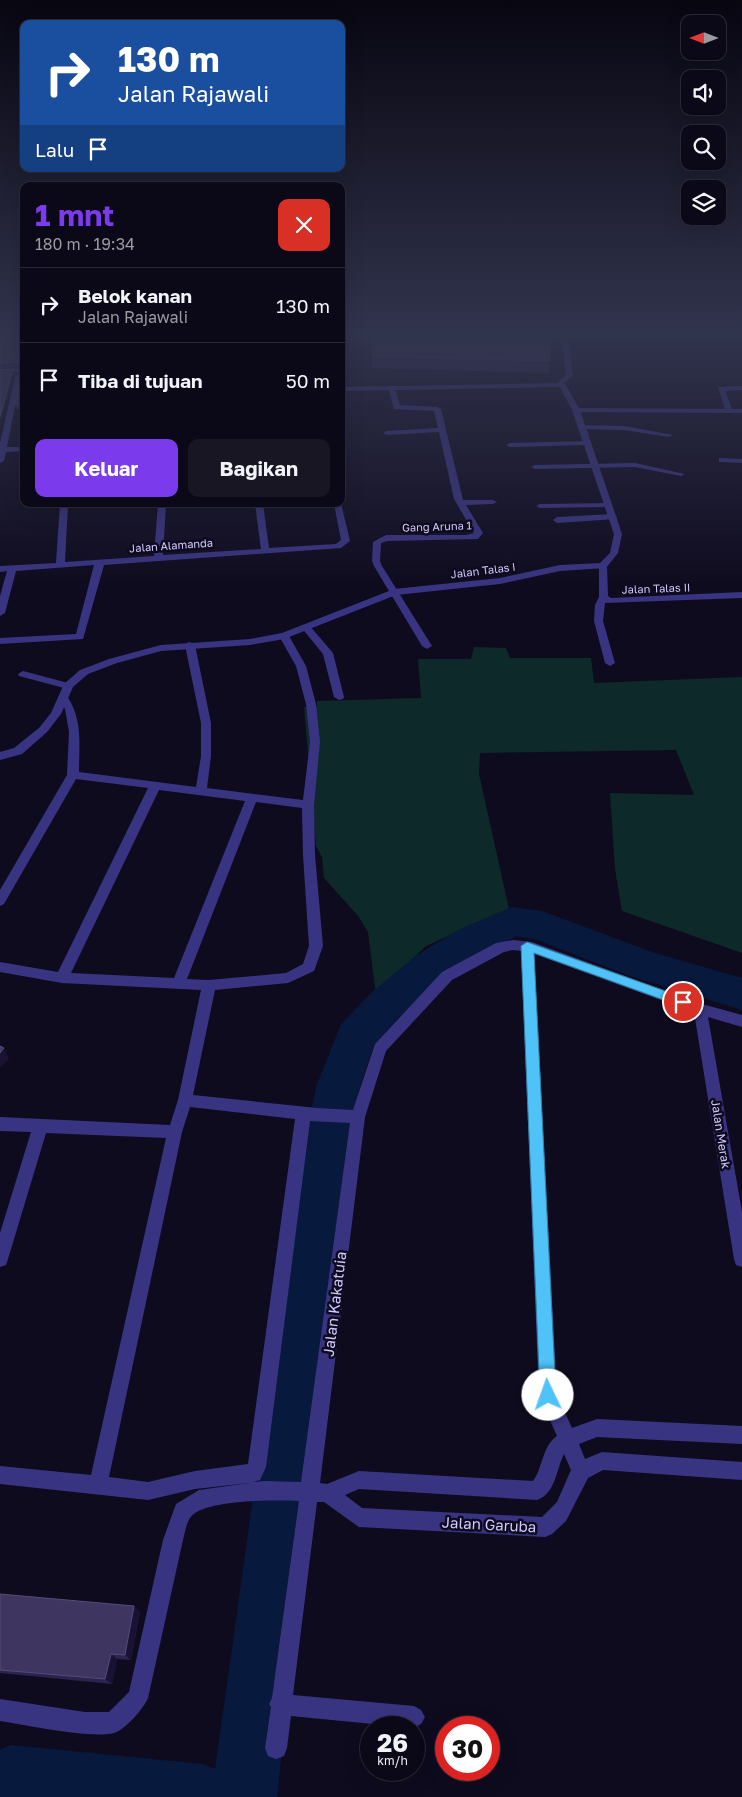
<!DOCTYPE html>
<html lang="id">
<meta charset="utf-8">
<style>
body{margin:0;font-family:"Golos Text",sans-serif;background:#191624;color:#f1f3f6;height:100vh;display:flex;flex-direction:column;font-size:19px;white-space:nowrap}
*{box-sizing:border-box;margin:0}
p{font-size:16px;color:#9a9aa1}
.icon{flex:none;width:28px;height:28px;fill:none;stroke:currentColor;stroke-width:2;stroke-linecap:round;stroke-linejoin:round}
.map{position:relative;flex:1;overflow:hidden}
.sheet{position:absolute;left:20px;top:182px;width:325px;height:325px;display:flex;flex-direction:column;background:#0b0817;border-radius:10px;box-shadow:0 5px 20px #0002,0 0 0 1px #2b2936}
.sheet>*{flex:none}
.guide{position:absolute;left:20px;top:20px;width:325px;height:152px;border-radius:10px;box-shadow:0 5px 20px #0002,0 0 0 1px #2b2936;background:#1a4fa0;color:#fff;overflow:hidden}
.needle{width:32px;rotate:270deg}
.controls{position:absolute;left:681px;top:15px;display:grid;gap:10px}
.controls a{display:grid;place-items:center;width:45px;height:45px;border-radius:10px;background:#0b0817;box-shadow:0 5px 20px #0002,0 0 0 1px #2b2936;font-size:25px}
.speed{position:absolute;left:360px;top:1716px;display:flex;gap:10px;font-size:25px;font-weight:700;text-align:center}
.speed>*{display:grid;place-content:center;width:65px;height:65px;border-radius:50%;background:#0b0817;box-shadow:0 5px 20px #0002,0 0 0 1px #2b2936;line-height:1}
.speed small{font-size:12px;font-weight:400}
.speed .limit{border:8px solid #d22;background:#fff;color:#111}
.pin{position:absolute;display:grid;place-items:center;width:42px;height:42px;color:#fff;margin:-21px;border:2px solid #fff;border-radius:50%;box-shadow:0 1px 5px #0007}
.me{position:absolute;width:55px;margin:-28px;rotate:357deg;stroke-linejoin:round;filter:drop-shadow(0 0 4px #0008)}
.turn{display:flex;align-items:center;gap:18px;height:105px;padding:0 15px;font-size:22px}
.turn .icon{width:65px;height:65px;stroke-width:2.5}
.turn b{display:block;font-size:35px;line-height:42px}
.then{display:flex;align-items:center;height:48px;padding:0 15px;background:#0003;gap:10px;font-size:19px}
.round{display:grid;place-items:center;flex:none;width:52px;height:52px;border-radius:10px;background:#191624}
.summary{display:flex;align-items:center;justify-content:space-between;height:85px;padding:0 15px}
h1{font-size:30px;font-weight:700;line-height:38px;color:#7c3aed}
.button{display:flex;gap:10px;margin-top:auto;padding:10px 15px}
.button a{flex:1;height:58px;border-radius:10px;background:#7c3aed;color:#fff;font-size:20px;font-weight:700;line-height:58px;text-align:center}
.button a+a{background:#191624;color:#f1f3f6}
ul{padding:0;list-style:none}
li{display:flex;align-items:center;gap:15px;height:75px;padding:0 15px;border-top:1px solid #2b2936}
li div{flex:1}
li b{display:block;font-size:19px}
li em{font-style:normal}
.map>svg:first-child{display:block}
.green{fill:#0e2929}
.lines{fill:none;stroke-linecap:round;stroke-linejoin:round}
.river{fill:#07193d;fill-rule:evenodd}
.minor{fill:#393481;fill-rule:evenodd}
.tertiary{fill:#393481;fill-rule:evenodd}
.wall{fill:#2c234e}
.shaded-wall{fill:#191233}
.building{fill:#3e3561;stroke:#554c7a}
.route{fill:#4fc3f7;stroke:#337fa1}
.labels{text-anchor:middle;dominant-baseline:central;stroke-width:5;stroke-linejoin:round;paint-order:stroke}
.far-street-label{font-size:11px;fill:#d1c9ff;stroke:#0f0b1f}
.street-label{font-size:12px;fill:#d1c9ff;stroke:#0f0b1f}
.near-street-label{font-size:15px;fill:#d1c9ff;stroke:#0f0b1f}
</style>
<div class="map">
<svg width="742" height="1797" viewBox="0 0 742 1797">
<rect width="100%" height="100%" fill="#0f0b1f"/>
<path class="green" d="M474,647L506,648L510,658H591L594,683L742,677V953L622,911L615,869L610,793L694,795L676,750L480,753L479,774L509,909L426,946L376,995L368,932L359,917L324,878L322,857L316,846L304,707L317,706V701L421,698L418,659H471Z"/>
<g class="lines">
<path class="river" d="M512,907L542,911L652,952L742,978V1010L630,976L537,940L516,936L445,977L399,1017L374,1045L360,1087L345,1170L277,1797H0V1750L11,1745L203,1764L215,1769L299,1170L316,1087L341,1024L371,993L417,955L460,929Z"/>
<path class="minor" d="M561,334H567L573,376L560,386L556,384L566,375Z
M18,375L21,377L7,447H24V451L6,452L4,461L0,463V443L15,377Z
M742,386V390L725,391L732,409H742V413L576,412L572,410L576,408L725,409L718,387Z
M388,387L395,389L400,405L437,407L441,409L463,500H493L497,502L493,504L466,505L483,533L478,539L387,541L381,543L380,561L382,566L432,646L427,649L422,646L374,566L372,561L373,542L386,535H466L474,533L454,499L439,432L387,435L383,433L387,431L438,428L434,411L394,409Z
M578,425L624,426L673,435L669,437L624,430L581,429L577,427Z
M589,441V445H586L510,447L506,445L510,443Z
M719,458L742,459V463L722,462H719Z
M635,463L685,474L681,476L635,467L535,469L531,467L535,465Z
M341,503L350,541L341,548L104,565L83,639L0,644V638L76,634L94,565L16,571L5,613L0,616V596L7,571L0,572V566L56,563L60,504H68L65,562L154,556L158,504H166L163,555L261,549L255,504H263L269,548L336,544L341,540L334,504Z
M610,503L611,505L607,507L540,508L536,506L540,504Z
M613,514L617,517L616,519L557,523L553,520L557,517Z
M603,563L607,566L608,596L611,598L742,592V598L605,603L603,621L615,663L610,666L605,663L594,621L595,605L599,597V566Z
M306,624L309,625L333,653L344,697L343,699L339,700L334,697L323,654L301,627Z
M284,633L289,636L306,666L316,704L320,742L314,805L315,855L323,946L314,971L288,983L215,990L193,1095L317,1108L353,1110L375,1044L442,972L496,943L513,940L532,942L702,1004L742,1015V1027L708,1017L742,1212V1267L736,1265L734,1259L694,1012L534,954L557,1395L572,1428L597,1419L742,1426V1444L597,1437L579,1444L585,1459L602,1452L742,1462V1480L603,1470L588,1478L566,1521L552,1534L545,1537L359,1527L324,1502H317L293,1695L414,1706L421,1710L425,1717L421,1724L414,1728L291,1716L287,1748L284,1756L276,1759L268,1756L265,1748L271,1707L269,1704L272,1698L299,1501C277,1500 202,1499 190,1518C186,1524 185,1533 183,1540L148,1698C144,1708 125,1730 114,1733C91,1739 26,1725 0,1721V1699L85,1712H109L129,1692L163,1540L176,1504L199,1490L249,1483L195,1489L148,1500L0,1484V1466L91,1475L166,1138L46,1133L8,1259L6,1265L0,1267V1233L31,1132L0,1131V1117L170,1125L178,1100L201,990L62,983L0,972V962L58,972L148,788L76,779L4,904L0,906V890L67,775L69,732L65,709L58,698L59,696H67C83,720 79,744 79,772L196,787L201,756V723L185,645L187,643L190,642L195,645L211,723V756L207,788L303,800L310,742L306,704L296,666L279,636ZM159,790L245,801L174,978L71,973ZM256,802L302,808L303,855L309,946L303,964L286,973L209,980L187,979ZM513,950L521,951L539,1395L557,1436C542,1446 543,1468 533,1481L359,1471L327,1484L320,1483L365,1117L386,1051L452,980L504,952ZM190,1107L295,1119L248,1464L195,1471L148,1482L109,1477L182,1132ZM310,1121L350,1123L301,1482L265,1481L253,1482L260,1480L266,1467ZM564,1454L571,1470L557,1502L542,1517L362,1508L345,1495L359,1489L537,1500C556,1493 556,1470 564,1454Z
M23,671L72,684L73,686L68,689L19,676L18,674Z"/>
<path class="tertiary" d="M24,368V372L0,373V369Z
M562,383L566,385L580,410L622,534L618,553L606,568L560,571L500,584L396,595L284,639L250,645L161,651L117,663L88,674L73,687L61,714L47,732L22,754L0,760V752L14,748L39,728L51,713L64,684L80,670L109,659L161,645L250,639L282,633L394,589L500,578L560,565L600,563L610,553L614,534L572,410L560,387L341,391V387Z"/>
</g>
<path class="wall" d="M0,334H24V367L0,368Z
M372,356L550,361L549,373L372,368Z
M24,368V409H16L15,404L21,375L19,369Z
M0,1594L140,1612L131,1660L117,1659L112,1684L0,1673Z"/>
<path class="shaded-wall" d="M15,369L16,374L13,377L0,427V417L12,372Z
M4,1048L9,1059L0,1068V1053Z
M134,1606L140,1612L131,1660L125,1655Z
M111,1654L117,1659L112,1684L105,1679Z"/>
<path class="building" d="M0,334H24V362L0,363Z
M375,338L548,343L550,361L372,356Z
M24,368V404H15L22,372L19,369Z
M15,369L12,372L0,417V370Z
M0,1046L4,1048L0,1053Z
M0,1594L134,1606L125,1655L111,1654L105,1679L0,1670Z"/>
<linearGradient id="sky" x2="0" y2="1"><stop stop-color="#080611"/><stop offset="0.57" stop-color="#31344d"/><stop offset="1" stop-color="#31344d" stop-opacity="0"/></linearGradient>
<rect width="742" height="586" fill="url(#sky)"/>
<path class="route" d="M527,942L688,999L689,1002L683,1007L534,953L556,1395L554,1400L548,1403L542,1400L540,1395L521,946Z"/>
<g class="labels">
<g class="far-street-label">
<text transform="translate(437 526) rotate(-2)">Gang Aruna 1</text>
<text transform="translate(171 545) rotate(-4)">Jalan Alamanda</text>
<text transform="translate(483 570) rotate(-7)">Jalan Talas I</text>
<text transform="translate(656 588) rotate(-2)">Jalan Talas II</text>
</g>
<g class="street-label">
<text transform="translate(721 1134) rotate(81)">Jalan Merak</text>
</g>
<g class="near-street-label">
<text transform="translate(334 1304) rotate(-83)">Jalan Kakatuia</text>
<text transform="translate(489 1524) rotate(3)">Jalan Garuba</text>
</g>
</g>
</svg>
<div class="controls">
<a><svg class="needle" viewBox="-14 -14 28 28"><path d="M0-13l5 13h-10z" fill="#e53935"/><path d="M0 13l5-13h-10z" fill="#9a9aa1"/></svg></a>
<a><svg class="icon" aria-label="sound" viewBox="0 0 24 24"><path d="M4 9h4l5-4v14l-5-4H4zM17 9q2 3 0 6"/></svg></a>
<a><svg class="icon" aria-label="search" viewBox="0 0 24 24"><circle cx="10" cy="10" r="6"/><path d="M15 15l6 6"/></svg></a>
<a><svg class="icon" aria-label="layers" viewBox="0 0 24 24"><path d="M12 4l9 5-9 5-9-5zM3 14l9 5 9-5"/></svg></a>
</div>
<div class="speed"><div>26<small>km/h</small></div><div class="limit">30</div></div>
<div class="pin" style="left:683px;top:1002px;background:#d93025"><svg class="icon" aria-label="arrive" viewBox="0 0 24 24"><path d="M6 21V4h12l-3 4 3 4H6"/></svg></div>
<svg class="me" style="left:548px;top:1395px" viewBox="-20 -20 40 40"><circle r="19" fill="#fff"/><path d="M0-13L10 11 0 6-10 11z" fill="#4fc3f7"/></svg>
<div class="guide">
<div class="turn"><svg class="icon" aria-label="right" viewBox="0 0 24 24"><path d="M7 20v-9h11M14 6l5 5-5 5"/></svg><div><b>130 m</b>Jalan Rajawali</div></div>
<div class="then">Lalu<svg class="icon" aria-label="arrive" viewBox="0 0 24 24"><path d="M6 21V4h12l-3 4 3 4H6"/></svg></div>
</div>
<section class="sheet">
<div class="summary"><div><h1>1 mnt</h1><p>180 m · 19:34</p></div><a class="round" style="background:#d93025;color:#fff"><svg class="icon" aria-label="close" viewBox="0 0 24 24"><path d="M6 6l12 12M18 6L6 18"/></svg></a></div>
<ul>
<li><svg class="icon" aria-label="right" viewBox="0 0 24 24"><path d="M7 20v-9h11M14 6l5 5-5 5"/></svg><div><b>Belok kanan</b><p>Jalan Rajawali</p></div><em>130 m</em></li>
<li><svg class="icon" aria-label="arrive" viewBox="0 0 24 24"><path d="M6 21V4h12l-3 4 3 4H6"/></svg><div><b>Tiba di tujuan</b></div><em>50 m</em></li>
</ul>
<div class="button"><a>Keluar</a><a>Bagikan</a></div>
</section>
</div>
